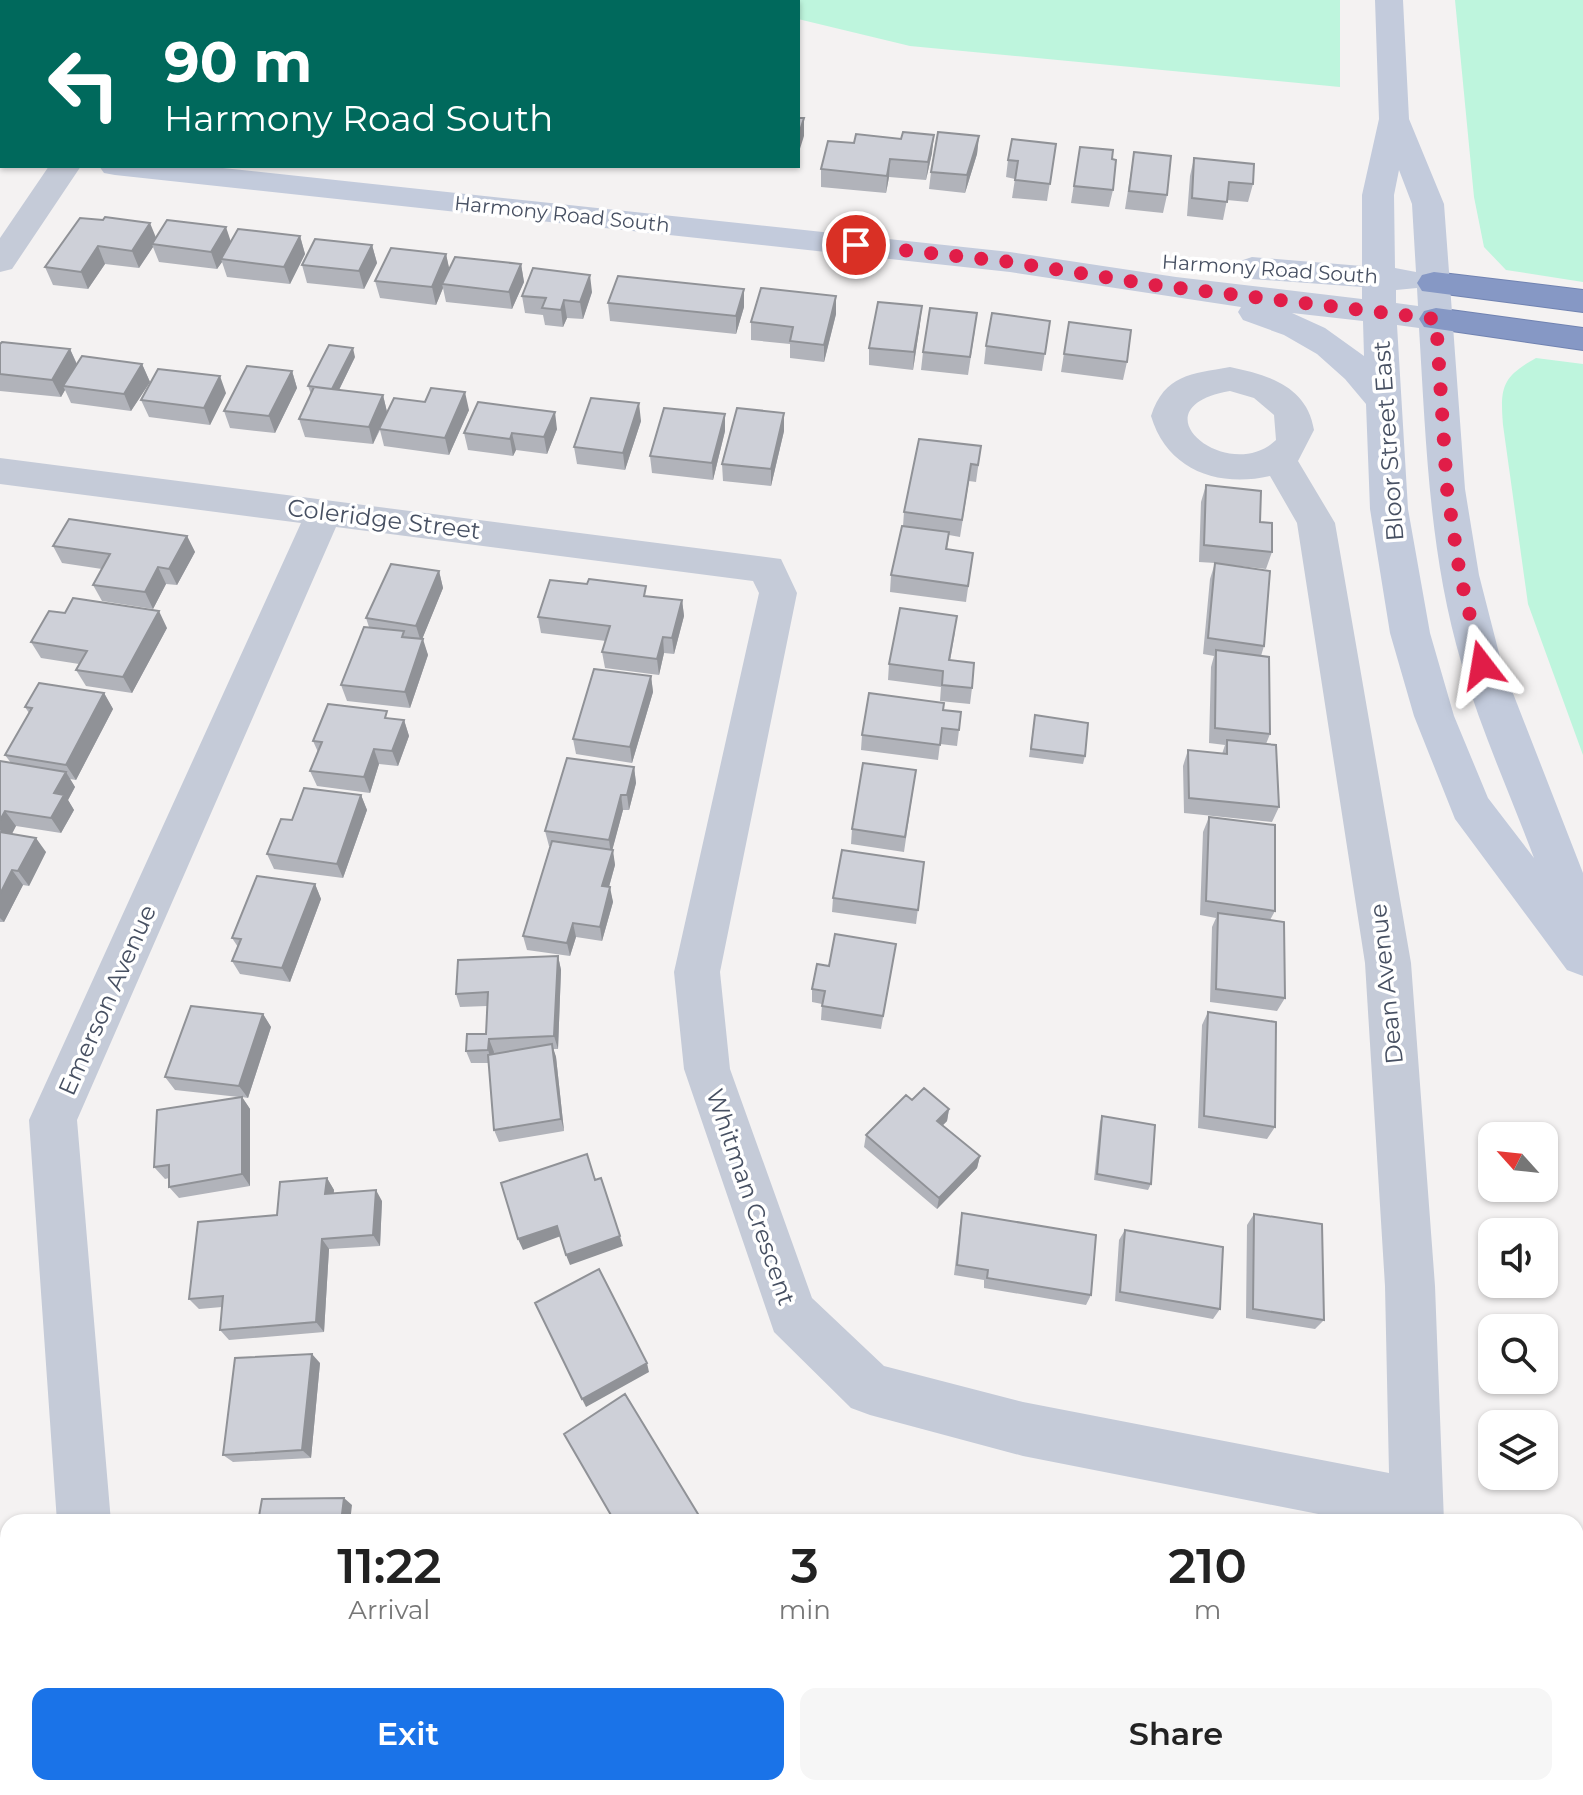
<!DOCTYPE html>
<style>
body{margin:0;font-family:Montserrat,sans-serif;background:#f6f6f6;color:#222;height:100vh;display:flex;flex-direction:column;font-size:30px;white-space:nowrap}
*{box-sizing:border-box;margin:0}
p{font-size:26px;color:#767676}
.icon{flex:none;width:44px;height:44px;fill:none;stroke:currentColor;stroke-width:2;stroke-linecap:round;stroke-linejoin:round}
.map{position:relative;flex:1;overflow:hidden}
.details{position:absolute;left:0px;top:1514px;width:1584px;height:282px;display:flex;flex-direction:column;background:#fff;border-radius:24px 24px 0 0;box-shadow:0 2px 6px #0004}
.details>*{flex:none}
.hud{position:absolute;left:0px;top:0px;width:800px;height:168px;box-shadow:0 2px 6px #0004;background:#00695c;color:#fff;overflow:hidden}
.needle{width:52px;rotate:297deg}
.fabs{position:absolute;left:1478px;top:1122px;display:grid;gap:16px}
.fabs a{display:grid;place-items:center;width:80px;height:80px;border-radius:16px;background:#fff;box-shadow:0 2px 6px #0004;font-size:40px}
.pin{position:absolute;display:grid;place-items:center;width:68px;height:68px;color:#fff;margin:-34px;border:4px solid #fff;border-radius:50%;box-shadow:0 2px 8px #0007}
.me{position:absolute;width:88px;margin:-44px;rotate:346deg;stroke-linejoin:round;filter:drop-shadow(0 0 6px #0008)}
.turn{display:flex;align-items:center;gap:28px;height:168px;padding:0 32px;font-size:36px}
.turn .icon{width:104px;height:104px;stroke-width:2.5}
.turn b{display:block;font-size:56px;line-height:68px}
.eta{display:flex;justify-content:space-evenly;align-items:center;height:136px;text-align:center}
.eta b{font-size:48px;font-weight:600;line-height:56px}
.cta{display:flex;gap:16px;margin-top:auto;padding:16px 32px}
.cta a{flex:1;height:92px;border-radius:16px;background:#1a73e8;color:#fff;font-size:32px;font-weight:600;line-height:92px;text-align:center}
.cta a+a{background:#f6f6f6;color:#222}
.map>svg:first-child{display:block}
.green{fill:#bef5dd}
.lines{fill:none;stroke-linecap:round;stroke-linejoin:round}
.highway-casing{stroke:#7183b1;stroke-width:2}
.street{fill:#c5cbd8;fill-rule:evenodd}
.secondary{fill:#c3cbdc;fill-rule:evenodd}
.highway{fill:#8698c5;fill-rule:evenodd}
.wall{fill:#b1b3ba}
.shaded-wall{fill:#909297}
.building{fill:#ced0d8;stroke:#909297;stroke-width:2}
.route{stroke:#e11d48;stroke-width:14;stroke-dasharray:0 25.2}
.labels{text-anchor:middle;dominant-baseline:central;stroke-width:7;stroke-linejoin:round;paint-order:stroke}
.far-street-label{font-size:20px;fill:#475062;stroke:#fff}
.street-label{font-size:24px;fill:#475062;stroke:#fff}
</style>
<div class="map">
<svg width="1583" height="1795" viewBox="0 0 1583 1795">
<rect width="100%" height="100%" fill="#f4f2f2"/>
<path class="green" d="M718,0H1340V87L910,46L798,19V2Z
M1455,0H1583V282L1506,270L1484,247L1474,197Z
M1536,358L1583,364V755L1528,604L1503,425C1500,387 1502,377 1536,358Z
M1576,1530L1583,1532V1795H1517V1788H1576Z"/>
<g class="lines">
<g class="highway-casing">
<path id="highway" d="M1434,272L1583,290V312L1422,291L1417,283L1422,275Z
M1436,308L1583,328V350L1424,327L1419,319L1424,311Z"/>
</g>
<path class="street" d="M4,0H39L40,2H5Z
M49,166H81L12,269L0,272V238Z
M1230,367C1268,375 1307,386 1314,430L1298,461L1335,523L1411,963L1435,1286L1444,1522H1359L1023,1456L870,1415L851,1408L774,1332L684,1069L674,972L759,593L753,581L336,527L77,1120L111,1522H57L29,1120L301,523L0,484V458L781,559L797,593L720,972L730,1069L812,1298L884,1366L1023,1402L1389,1473L1385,1286L1365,963L1297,523L1270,476C1218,488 1167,470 1151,416C1165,374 1191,374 1230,367ZM1230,391L1254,398L1274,415L1276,440C1228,486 1132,408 1230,391Z
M74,1788H134V1795H74Z
M1405,1788H1465L1466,1795H1406Z"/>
<path class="secondary" d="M1375,0H1403L1409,119L1444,204L1465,489L1479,575L1502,665L1583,873V976L1567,970L1455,819L1414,716L1390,633L1370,509L1366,404L1345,379L1317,354L1284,335L1243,320L1238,312L1241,307L1010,272L115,175L104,173L99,166H204L1010,252L1176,277L1362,299V287L1252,279L1240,275L1235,268L1240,261L1252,257L1362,266V195L1379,119ZM1399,170L1412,204L1416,272L1395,268L1394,195ZM1417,288L1418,306L1396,303V290ZM1292,313L1363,321L1364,356L1325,328ZM1397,325L1419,328C1426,441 1429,555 1462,665C1481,730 1510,794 1534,858L1488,798L1454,716L1430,633L1408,509Z
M0,145H2V163H0Z"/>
<use href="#highway" class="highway"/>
</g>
<path class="wall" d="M2,55V84H0V57Z
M979,136L977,154L965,193L929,189L931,172Z
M901,139L932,153L926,180L889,177L886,193L821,187V169L854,143Z
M1056,144L1047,201L1012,198L1015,179L1006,177L1008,160Z
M1080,147L1113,190L1109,207L1071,203Z
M1134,152L1167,195L1163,213L1125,209Z
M1194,158L1253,184L1248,202L1227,200L1223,220L1187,216L1190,176Z
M80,218L156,238L231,242L300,236L305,254L290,284L227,277L222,262L217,269L159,262L153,247L139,268L105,264L88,289L53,285L45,267Z
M372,245L377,263L364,289L307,283L302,265Z
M446,254L449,269L521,264L524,282L512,309L446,302L443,288L436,305L380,298L375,281Z
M592,292L583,319L567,318L563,327L545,325L543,315L525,313L522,296Z
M836,296V314L824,362L790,358V344L751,340V322Z
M608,303L744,307L736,334L610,321Z
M1050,321L1042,371L984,364L986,346Z
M1069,322L1127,362L1123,380L1061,372Z
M920,324L913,370L869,365V348Z
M975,330L968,375L921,370L923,352Z
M0,344L70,349L77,364H142L150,382L131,411L71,403L65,390L61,397L0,391Z
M355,357L339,390L383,395L387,412L469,410L449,455L384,446L380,430L373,444L305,437L299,419L311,394L308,386Z
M292,371L297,388L275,433L230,428L224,411Z
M226,393L210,425L149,417L141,400Z
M784,413V431L771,486L723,481L722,464Z
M725,414V431L713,480L652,473L650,456Z
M641,421L625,470L577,464L574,447Z
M557,429L547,454L516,450L513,456L468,450L464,433Z
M981,446L976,482L969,481L960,537L949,535L947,550L973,553L966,602L890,592L891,575L903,526L904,512Z
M1206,485L1260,522L1272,552L1266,569L1230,565L1264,646L1261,656L1270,734L1266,744L1279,807L1272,822L1184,813L1183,766L1188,750L1222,754L1225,745L1209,743L1211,667L1214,656L1203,654L1210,579L1215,563L1199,562L1201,502Z
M187,536L195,552L177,585L166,584L153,609L102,601L93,585L102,569L62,563L53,546Z
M439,571L443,588L422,639L428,655L410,708L347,701L341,685L369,627L366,618Z
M648,596L682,600L684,616L674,654L664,653L659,675L605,668L602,652L606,641L541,633L538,617Z
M65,613L167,628L132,693L86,686L76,670L79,664L41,658L31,642Z
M955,632L950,661L972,688L970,704L940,701L941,687L888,680L889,664Z
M651,676L653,692L632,763L576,754L573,739Z
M104,693L113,709L76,780L70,779L75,787L68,800L74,810L61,833L16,826L12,834L46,852L29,886L23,885L4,922H0V761L11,763L5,755L29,713L25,707Z
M943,710L959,730L957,746L940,744L938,760L861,750L862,735Z
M1035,715L1085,756L1083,764L1029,757Z
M390,719L404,720L409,736L398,766L379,764L370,793L317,786L310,771L318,752L313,741Z
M634,767L636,783L629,810H623L612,850L615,865L609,887L613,902L602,941L576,937L570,956L527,950L523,936L550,846H549L545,831Z
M916,770L904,852L851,844L852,829Z
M361,795L367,810L343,878L274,869L267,854L292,820Z
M1209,817L1275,911L1270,920L1285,998L1277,1011L1210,1002L1212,927L1216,918L1200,915L1203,832Z
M924,862L916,924L832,912L833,898Z
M315,884L321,899L290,982L240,974L232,961L238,947L232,938Z
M896,944L881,1029L821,1020L822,1004L812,1002V989L829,966Z
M558,956L561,970L558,1049H553L556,1057L564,1131L499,1142L494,1130L489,1063H471L466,1051L486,1034L487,1006L460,1007L456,994Z
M1208,1012L1275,1127L1267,1139L1198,1128L1202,1025Z
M263,1014L271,1027L248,1098L242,1097L250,1109V1186L179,1198L169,1187V1178L165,1179L154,1167L239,1097L175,1090L165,1077Z
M949,1109L947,1121L943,1125L980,1156L977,1168L937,1209L864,1147L866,1135Z
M1102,1116L1151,1184L1148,1190L1094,1180L1100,1122Z
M327,1178L334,1190V1193L382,1201L380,1246L329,1249L324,1332L229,1340L220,1330L222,1307L199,1309L189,1299L277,1215Z
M962,1213L1091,1295L1086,1305L984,1288V1280L954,1275L960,1224Z
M1254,1214L1324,1320L1315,1329L1246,1318L1247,1225Z
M1125,1230L1220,1309L1213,1319L1115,1301L1119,1240Z
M320,1363L311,1458L233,1462L223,1455Z"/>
<path class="shaded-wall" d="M217,0H297L292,2H218Z
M804,118V136L798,155V137Z
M934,135L932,153L926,180L928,162Z
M979,136L977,154L965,193L967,175Z
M890,159L889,177L886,193L887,176Z
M150,223L157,240L152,244L153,247L139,268L132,251Z
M226,227L232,245L221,259L222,262L217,269L211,252Z
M300,236L305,254L290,284L284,267Z
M372,245L377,263L364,289L359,271Z
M98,246L105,264L88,289L81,272Z
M446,254L450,272L442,284L443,288L436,305L432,287Z
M521,264L524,282L512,309L509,292Z
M590,275L592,292L583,319L580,302Z
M744,289V307L736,334V316Z
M836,296V314L824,362V345Z
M564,300L567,318L563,327L561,310Z
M922,306L920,324L913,370L914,352Z
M353,348L355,357L335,398L332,389Z
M70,349L78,367L63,386L65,390L61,397L52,380Z
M142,364L150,382L131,411L124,394Z
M292,371L297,388L275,433L269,416Z
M220,376L226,393L210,425L204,408Z
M465,392L469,410L449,455L445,438Z
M383,395L387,412L373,444L369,427Z
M639,403L641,421L625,470L623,453Z
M555,412L557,429L547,454L544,437Z
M784,413V431L771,486V469Z
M725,414V431L713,480L712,463Z
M512,433L516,450L513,456L510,439Z
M187,536L195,552L177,585L169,569Z
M158,567L166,584L153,609L145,592Z
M439,571L443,588L421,642L416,626Z
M682,600L684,616L674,654L672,638Z
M159,611L167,628L132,693L123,677Z
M663,637L664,653L659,675L657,659Z
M423,639L428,655L410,708L405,692Z
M651,676L653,692L632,763L630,747Z
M104,693L113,709L76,780L66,765Z
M404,720L409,736L398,766L392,751Z
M374,749L379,764L370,793L364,777Z
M634,767L636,783L629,810L627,795Z
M66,772L75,787L68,800L74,810L61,833L51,818L54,793Z
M361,795L367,810L343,878L337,864Z
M621,795L623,810L611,855L609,840Z
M5,811L16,826L8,841L0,830V820Z
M36,838L46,852L29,886L18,871Z
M613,850L615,865L605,901L602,886Z
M12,870L23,885L4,922L0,918V894Z
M315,884L321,899L290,982L282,968Z
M610,887L613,902L602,941L600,927Z
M573,923L576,937L570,956L567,943Z
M558,956L561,970L558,1049L554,1036Z
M263,1014L271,1027L248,1098L239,1086Z
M489,1039L494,1052L492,1062L488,1050Z
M552,1044L556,1057L564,1131L561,1119Z
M242,1097L250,1109V1186L242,1174Z
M949,1109L947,1121L935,1133L937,1121Z
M980,1156L977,1168L937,1209L939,1198Z
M327,1178L334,1190L332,1205L325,1194Z
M376,1190L382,1201L380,1246L373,1235Z
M557,1226L561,1236L523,1250L518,1239Z
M620,1236L623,1246L570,1265L566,1255Z
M322,1239L329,1249L324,1332L316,1322Z
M312,1354L320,1363L311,1458L302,1450Z
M647,1363L649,1372L586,1407L582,1399Z
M344,1498L352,1505L350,1522H341Z
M698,1514L700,1521L698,1522H687Z"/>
<path class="building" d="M2,55V67H0V57Z
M798,118H804L798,137Z
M903,132L934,135L928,162L890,159L887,176L821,169L828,141L854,143L856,134L901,139Z
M938,132L979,136L967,175L931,172Z
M1012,139L1056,144L1050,184L1015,180L1018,161L1008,160Z
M1080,147L1113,150L1112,159L1116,160L1113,190L1074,186Z
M1134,152L1171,156L1167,195L1129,191Z
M1194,158L1254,164L1253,184L1229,182L1227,202L1192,198Z
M105,217L150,223L132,251L98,246L81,272L45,267L80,218L103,220Z
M167,220L226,227L211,252L152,244Z
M238,229L300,236L284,267L221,259Z
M315,239L372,245L359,271L302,265Z
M391,248L446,254L432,287L375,281Z
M455,257L521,264L509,292L442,284Z
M533,268L590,275L580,302L564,300L561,310L542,308L546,298L522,296Z
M618,276L744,289L736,316L608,303Z
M761,288L836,296L824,345L790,341L793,327L751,322Z
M878,302L922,306L914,352L869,348Z
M930,308L977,313L970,357L923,352Z
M992,313L1050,321L1045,354L986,346Z
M1069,322L1131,330L1127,362L1064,354Z
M2,342L70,349L52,380L0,374V344Z
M329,345L353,348L332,389L308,386Z
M82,356L142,364L124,394L63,386Z
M247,366L292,371L269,416L224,411Z
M158,369L220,376L204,408L141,400Z
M314,387L383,395L369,427L299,419Z
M431,388L465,392L445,438L379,429L394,398L425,402Z
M591,398L639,403L623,453L574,447Z
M478,402L555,412L544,437L512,433L510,439L464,433Z
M664,408L725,414L712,463L650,456Z
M737,408L784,413L771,469L722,464Z
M919,439L981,446L978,465L971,464L962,520L904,512Z
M1206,485L1261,491L1260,522L1272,523V552L1204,545Z
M69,519L187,536L169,569L158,567L145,592L93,585L110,554L53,546Z
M902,526L949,532L946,549L973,553L968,586L891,575Z
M1215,563L1270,571L1264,646L1208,638Z
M391,564L439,571L416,626L366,618Z
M589,579L646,586L644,596L682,600L672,638L663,637L657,659L602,652L610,626L538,617L550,580L587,584Z
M73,598L159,611L123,677L76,670L87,651L31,642L49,611L65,613Z
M900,608L957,616L949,660L974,663L972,688L942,685L943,671L889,664Z
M364,627L404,631L402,637L423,639L405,692L341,685Z
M1216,650L1269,657L1270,734L1215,728Z
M594,669L651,676L630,747L573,739Z
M39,683L104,693L66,765L5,755L32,708L25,707Z
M869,693L944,703L943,710L961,712L959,730L942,728L940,745L862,735Z
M328,704L387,711L385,718L404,720L392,751L374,749L364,777L310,771L322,742L313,741Z
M1035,715L1088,723L1085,756L1031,749Z
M1227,740L1276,745L1279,807L1189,798L1188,750L1227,754Z
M567,758L634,767L627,795H621L609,840L545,831Z
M0,761L66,772L54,793L64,795L51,818L5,811L0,820Z
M863,763L916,770L905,837L852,829Z
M304,788L361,795L337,864L267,854L281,819L292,820Z
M1209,817L1275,825V911L1206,901Z
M0,832L36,838L18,871L12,870L0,894Z
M552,841L613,850L602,886L610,887L600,927L573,923L567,943L523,936Z
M842,850L924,862L918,910L833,898Z
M257,876L315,884L282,968L232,961L241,939L232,938Z
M1218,913L1284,922L1285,998L1216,989Z
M835,934L896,944L883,1016L822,1006L825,991L812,989L817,964L829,966Z
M558,956L554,1036L489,1039L488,1050L466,1051L467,1034H486L488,992L456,994L458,960Z
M191,1006L263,1014L239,1086L165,1077Z
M1208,1012L1276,1022L1275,1127L1204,1116Z
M552,1044L561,1119L494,1130L488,1055Z
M924,1088L949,1109L937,1121L980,1156L939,1198L866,1135L906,1095L912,1100Z
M242,1097V1174L169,1187V1165L154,1167L157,1110Z
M1102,1116L1155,1125L1151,1184L1097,1174Z
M587,1154L595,1180L601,1178L620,1236L566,1255L557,1226L518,1239L501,1183Z
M327,1178L325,1194L376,1190L373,1235L322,1239L316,1322L220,1330L223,1296L189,1299L198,1222L277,1215L280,1182Z
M962,1213L1096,1235L1091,1295L987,1278L988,1270L957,1265Z
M1254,1214L1322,1224L1324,1320L1253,1309Z
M1125,1230L1223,1247L1220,1309L1120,1292Z
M599,1269L647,1363L582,1399L535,1303Z
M312,1354L302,1450L223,1455L235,1358Z
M625,1394L698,1514L687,1522H615L564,1434Z
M344,1498L341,1522H258L262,1499Z"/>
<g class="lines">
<path class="route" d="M856,245L1010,262L1154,285L1436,319L1447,489L1460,575L1482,665"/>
</g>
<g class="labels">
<g class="far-street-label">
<text transform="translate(562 214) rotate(6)">Harmony Road South</text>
<text transform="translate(1270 269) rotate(4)">Harmony Road South</text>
</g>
<g class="street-label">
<text transform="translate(1388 441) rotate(-94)">Bloor Street East</text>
<text transform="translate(384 519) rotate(7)">Coleridge Street</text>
<text transform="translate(1386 984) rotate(-96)">Dean Avenue</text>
<text transform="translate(107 1000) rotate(-66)">Emerson Avenue</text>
<text transform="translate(751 1197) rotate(71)">Whitman Crescent</text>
</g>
</g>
</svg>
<div class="fabs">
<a><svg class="needle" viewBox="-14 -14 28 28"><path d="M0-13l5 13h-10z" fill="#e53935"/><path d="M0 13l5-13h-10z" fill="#767676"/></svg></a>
<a><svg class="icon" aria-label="sound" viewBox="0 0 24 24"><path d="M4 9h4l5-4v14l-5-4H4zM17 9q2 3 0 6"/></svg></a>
<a><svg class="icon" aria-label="search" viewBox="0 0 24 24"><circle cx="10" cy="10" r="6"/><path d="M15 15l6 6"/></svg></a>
<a><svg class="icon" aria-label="layers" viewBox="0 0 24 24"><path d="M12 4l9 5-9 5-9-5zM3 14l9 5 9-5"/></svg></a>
</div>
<div class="pin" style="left:856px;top:245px;background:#d93025"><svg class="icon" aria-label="arrive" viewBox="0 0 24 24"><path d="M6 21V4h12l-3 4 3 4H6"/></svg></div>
<svg class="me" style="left:1482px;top:665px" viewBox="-20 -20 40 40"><path d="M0-17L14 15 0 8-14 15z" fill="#e11d48" stroke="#fff" stroke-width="4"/></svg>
<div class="hud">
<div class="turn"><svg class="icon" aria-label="left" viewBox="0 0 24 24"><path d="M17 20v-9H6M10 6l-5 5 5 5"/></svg><div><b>90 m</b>Harmony Road South</div></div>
</div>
<section class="details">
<div class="eta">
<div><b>11:22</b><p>Arrival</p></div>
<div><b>3</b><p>min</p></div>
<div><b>210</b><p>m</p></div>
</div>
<div class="cta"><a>Exit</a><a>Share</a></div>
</section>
</div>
